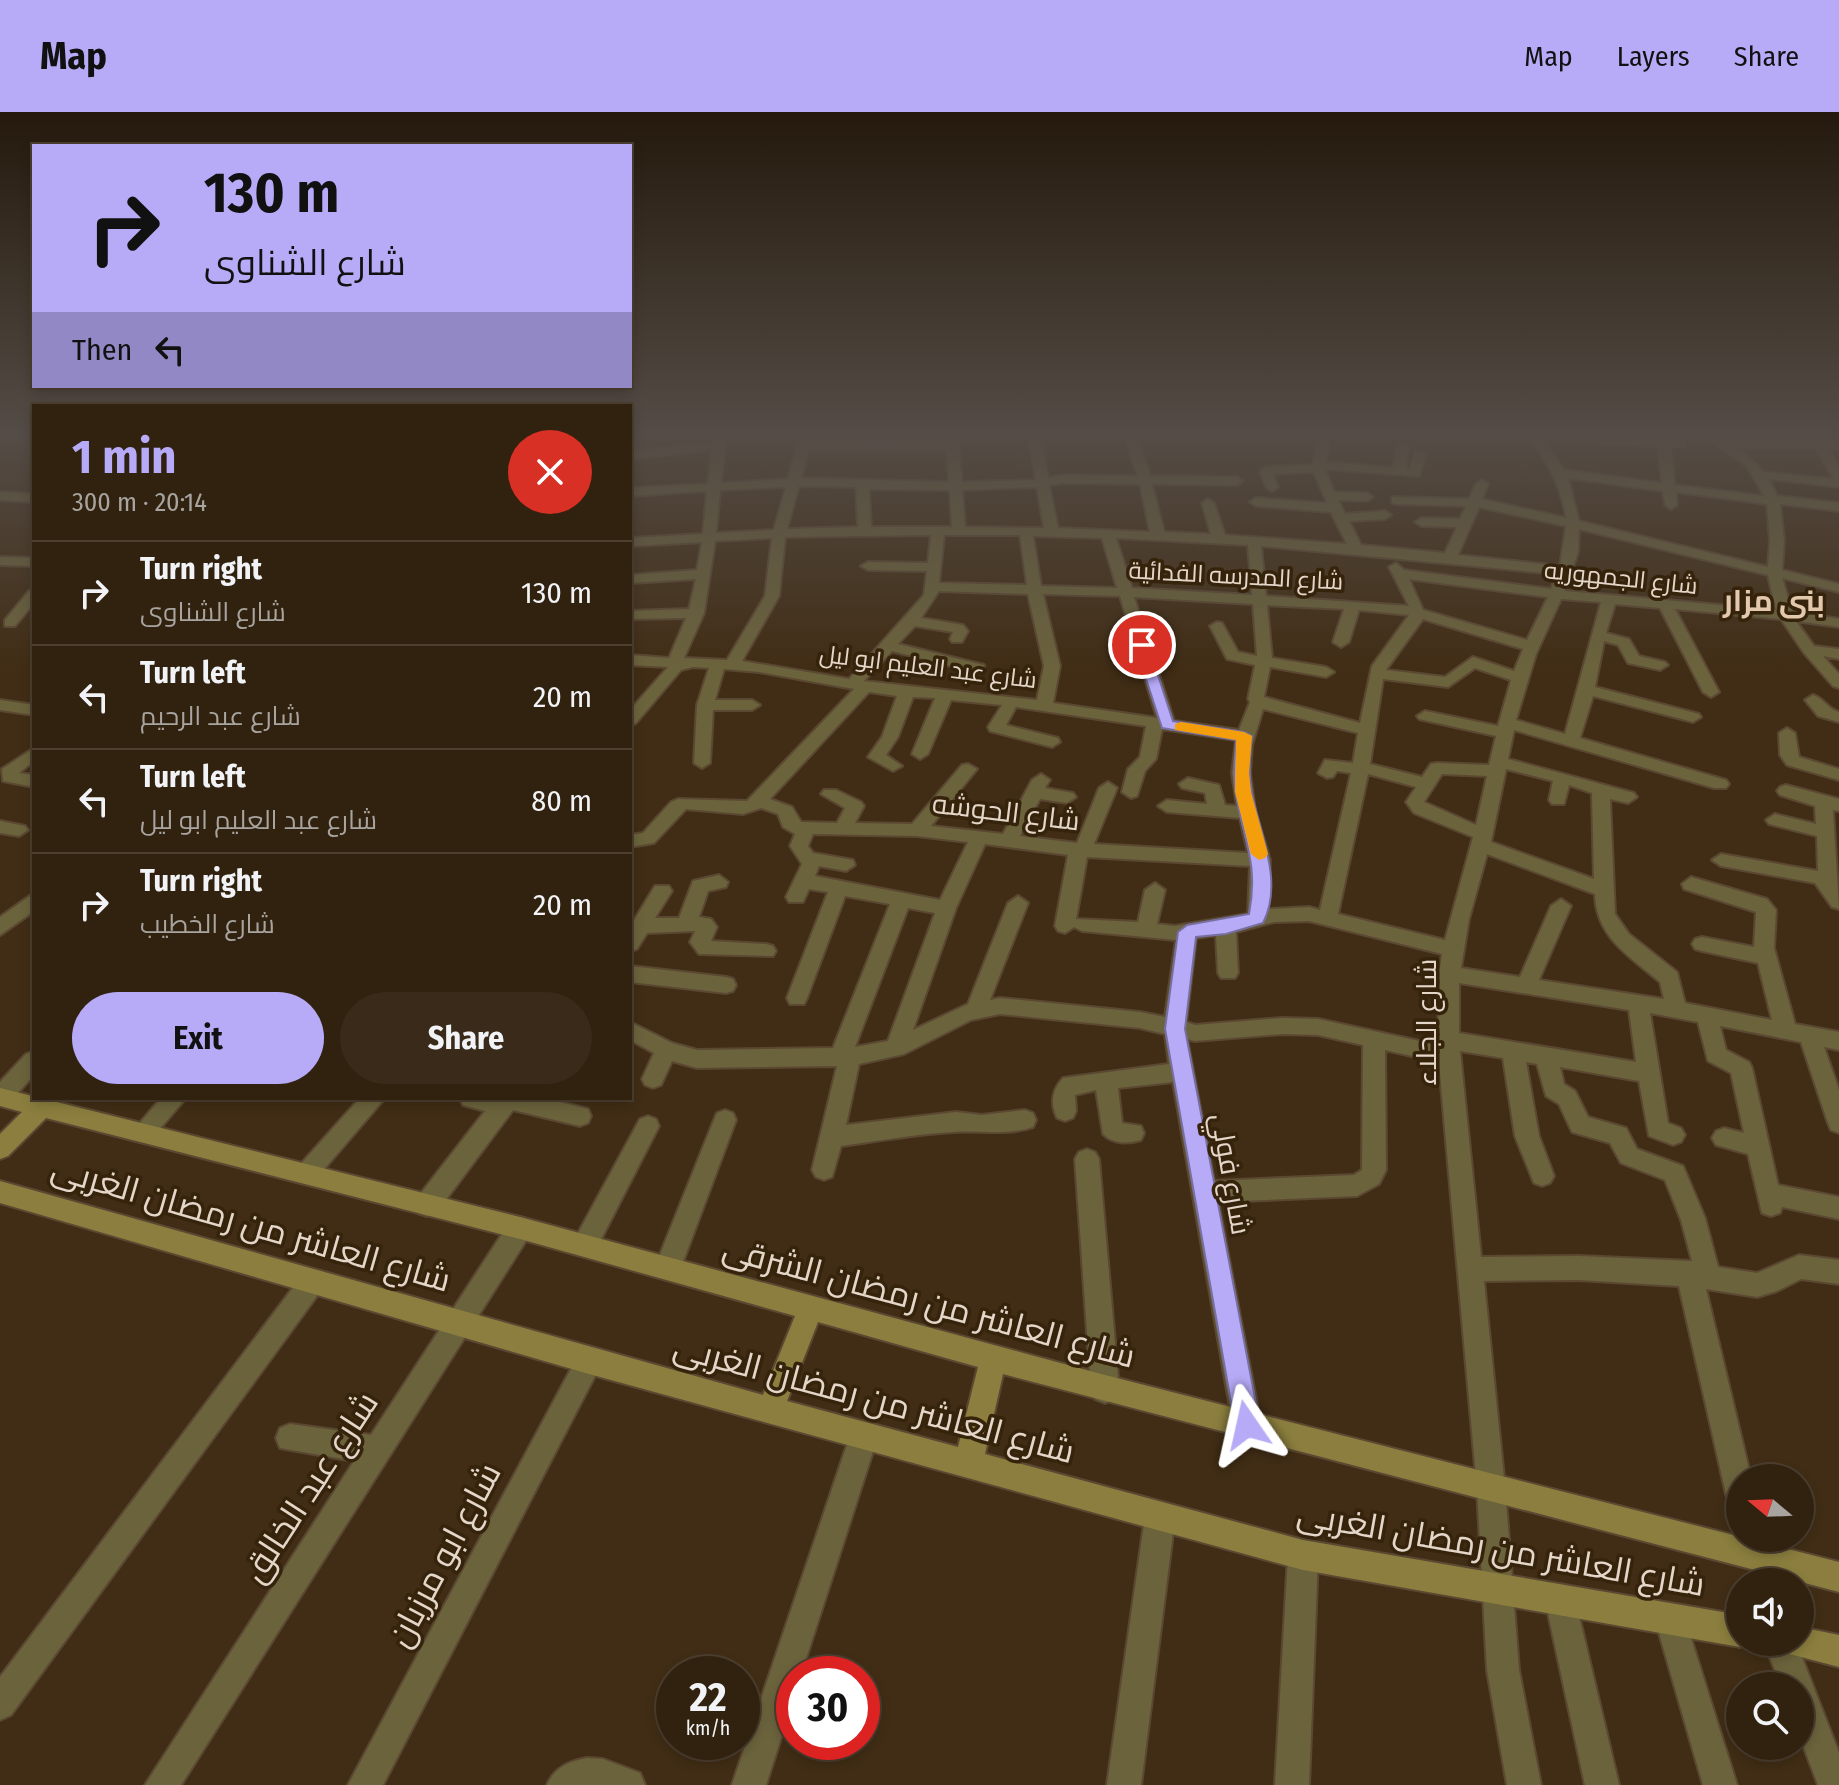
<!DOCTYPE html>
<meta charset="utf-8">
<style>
body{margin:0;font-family:"Fira Sans Condensed",Cairo,sans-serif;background:#392a19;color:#f1f3f6;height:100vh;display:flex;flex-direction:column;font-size:30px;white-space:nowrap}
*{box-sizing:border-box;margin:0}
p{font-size:26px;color:#a8a49f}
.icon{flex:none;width:44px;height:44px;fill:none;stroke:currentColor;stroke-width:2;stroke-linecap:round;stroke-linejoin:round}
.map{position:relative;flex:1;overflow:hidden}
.side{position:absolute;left:32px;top:292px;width:600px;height:696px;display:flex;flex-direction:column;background:#312210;border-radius:0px;box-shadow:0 4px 12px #0003,0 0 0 2px #4c3f30}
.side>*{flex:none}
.top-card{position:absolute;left:32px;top:32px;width:600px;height:244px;border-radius:0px;box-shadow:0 4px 12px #0003,0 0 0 2px #4c3f30;background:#b7abf8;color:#111;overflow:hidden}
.needle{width:52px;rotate:289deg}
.tools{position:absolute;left:1726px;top:1352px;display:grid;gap:16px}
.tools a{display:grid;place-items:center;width:88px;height:88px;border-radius:50%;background:#312210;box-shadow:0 4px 12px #0003,0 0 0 2px #4c3f30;font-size:40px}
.speed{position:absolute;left:656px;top:1544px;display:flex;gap:16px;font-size:40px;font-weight:700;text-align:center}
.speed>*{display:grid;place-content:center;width:104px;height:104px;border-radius:50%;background:#312210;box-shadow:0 4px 12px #0003,0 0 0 2px #4c3f30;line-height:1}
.speed small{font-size:20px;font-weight:400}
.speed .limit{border:12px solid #d22;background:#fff;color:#111}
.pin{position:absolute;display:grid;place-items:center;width:68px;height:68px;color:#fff;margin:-34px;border:4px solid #fff;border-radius:50%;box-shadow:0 2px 8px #0007}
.me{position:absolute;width:88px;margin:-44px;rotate:349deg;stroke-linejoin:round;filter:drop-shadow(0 0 6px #0008)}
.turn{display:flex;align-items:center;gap:28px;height:168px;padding:0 40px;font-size:36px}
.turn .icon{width:104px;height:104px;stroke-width:2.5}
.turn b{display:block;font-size:56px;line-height:68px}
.then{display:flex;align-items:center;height:76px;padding:0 40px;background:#0003;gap:16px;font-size:30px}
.round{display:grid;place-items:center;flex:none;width:84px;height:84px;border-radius:42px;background:#392a19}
.head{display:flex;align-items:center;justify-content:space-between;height:136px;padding:0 40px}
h1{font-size:48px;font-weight:700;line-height:60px;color:#b7abf8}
.button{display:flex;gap:16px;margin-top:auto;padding:16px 40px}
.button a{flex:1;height:92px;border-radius:48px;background:#b7abf8;color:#111;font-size:32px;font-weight:700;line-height:92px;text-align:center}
.button a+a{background:#392a19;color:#f1f3f6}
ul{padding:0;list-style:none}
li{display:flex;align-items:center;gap:24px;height:104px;padding:0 40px;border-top:2px solid #4c3f30}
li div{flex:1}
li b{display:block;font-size:30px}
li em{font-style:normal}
header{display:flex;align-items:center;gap:48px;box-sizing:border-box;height:112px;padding:0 40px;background:#b7abf8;color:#111}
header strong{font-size:38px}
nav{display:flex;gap:44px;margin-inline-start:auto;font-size:28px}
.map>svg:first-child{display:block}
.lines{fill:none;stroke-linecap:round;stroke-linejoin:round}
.street-casing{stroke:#5b4832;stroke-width:4}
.secondary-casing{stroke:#5b4832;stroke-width:4}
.street{fill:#6b633c;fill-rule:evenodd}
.secondary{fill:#8b7e3e;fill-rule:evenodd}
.route{fill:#b7abf8;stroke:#776fa1;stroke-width:2}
.slow{fill:#f59e0b}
.labels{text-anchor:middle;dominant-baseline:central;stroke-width:7;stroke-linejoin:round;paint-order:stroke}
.far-street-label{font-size:24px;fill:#e4d7c9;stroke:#36230b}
.street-label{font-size:28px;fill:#e4d7c9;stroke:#36230b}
.far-district-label{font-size:30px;font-weight:bold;fill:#e2c8ac;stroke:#36230b}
.near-street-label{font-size:34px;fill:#e4d7c9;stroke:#36230b}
</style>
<header>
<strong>Map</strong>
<nav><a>Map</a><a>Layers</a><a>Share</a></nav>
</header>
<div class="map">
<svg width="1839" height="1673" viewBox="0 0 1839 1673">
<rect width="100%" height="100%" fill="#412d15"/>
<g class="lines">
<g class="street-casing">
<path id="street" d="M714,323H726L721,371L788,367L800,323H812L810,331L947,330V323H957L962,370L1036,368L1028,323H1040L1048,366L1063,363L1138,364L1124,323H1136L1150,364L1237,365L1243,369L1237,373L1152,372L1164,420L1211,422L1202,391L1208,387L1214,391L1225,423L1347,432L1331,400L1256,394L1250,390L1256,386L1327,391L1314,360L1273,362L1278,375L1272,379L1266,375L1260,359L1266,355L1313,353L1318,323H1330L1326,350L1393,356L1396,336L1402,332L1408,336L1406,357H1410L1416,339L1426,342L1419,364L1325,357L1334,380L1367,381L1373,385L1367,389L1338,388L1345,402L1385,399L1391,403L1385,407L1349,409L1361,433L1445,441L1457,415L1422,414L1415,410L1422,406L1460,407L1466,394L1397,392L1392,391V385L1469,387L1476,372L1482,368L1488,372L1482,387L1566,406C1561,372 1547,349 1527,323H1539L1564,358L1662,371L1658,334L1602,332L1585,323L1684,328V334H1670L1675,373L1764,384L1747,354L1702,323H1717L1728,328L1839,329V337L1827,336L1839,355V375L1769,367L1777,384L1839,391V399L1780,392L1784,429L1782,458L1839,472V480L1782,466L1792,499L1839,507V515L1796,509L1814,534L1839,537V547L1823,544L1839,562V576L1833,574L1804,541L1781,507L1675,497L1719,580L1711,585L1703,580L1660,496L1615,492L1606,521L1629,527L1639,544L1665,550L1668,553L1660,558L1628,551L1618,533L1604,529L1595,575L1699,602L1701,605L1693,610L1593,584L1580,626L1726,668L1729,672L1726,676H1714L1514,618L1508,647L1634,681L1637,685L1628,691L1610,687L1615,802L1629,822L1677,860L1685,891L1772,908L1758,851L1702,839L1695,837L1692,832L1695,827L1702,825L1754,835L1756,800L1684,777L1682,772L1691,765L1767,787L1776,798L1774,836L1795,912L1839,920V938L1824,935L1839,978V1021L1831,1018L1828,1011L1801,930L1720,914L1726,938L1749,950L1752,956L1778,1073L1839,1085V1107L1782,1095L1780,1101L1771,1104L1762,1101L1748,1042L1716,1033L1712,1026L1716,1019L1724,1016L1744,1021L1731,961L1708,949L1698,910L1650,901L1668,1011L1681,1016L1685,1023L1681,1030L1673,1033L1649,1024L1639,969L1560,955L1564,972L1575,979L1588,1005L1626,1016L1637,1037L1683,1054L1705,1106L1718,1155L1757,1161L1799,1143L1839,1148V1172L1801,1167L1777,1179L1757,1185L1706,1177L1751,1366H1740V1396L1730,1392L1726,1382L1679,1174L1579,1168L1484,1169L1505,1376L1519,1558L1541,1673H1507L1487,1558L1477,1376L1439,950L1385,938L1386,1058L1379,1072L1357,1084L1218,1090L1261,1313L1257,1323L1247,1327L1237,1323L1233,1313L1173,970L1118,976L1122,1011L1141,1014L1144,1021L1141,1028C1128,1032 1113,1032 1103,1022L1096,978L1075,983L1076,999L1073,1006L1065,1009L1057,1006C1050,991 1052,978 1063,966L1169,952L1165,922L1140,916L1000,902L971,908L904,942L859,952L846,1013L956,1000L982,1003L1025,998L1033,1001L1036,1008L1033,1015C1006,1024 980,1018 953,1020C916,1022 878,1029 841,1034L832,1065L824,1068L816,1065L812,1058L837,954L697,956L672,949L661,973L653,976L645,973L642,967L654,941L630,928V910L672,931L697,938L833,936L890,792L845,784L807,886L804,892H790L787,886L828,780L809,777L803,790H789L786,785L802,752L790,734L795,722L783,715L778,702L761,696L743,702L686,697L654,731L630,735V723L643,721L671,690L678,687L747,689L854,577L759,560L724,557L715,588H752L760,593L752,598H713L710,651L702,656L694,651L697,593L709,556L693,555L681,558L636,611L630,613V598L668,555L630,553V543L669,546L686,506L630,507V499L689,497L696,467L630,471V463L697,458L702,430L630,434V426L703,422L707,379L630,384V376L708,372L712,338L630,347V339L713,331ZM1739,336H1815L1834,367L1764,360ZM947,338L949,370L801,366L808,339ZM1568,366L1663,379L1665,393L1671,397L1677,393L1676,380L1767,392L1770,429L1768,455L1579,409ZM1063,371L1140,372L1150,420L1058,416L1049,373ZM799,374L856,375L858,415L787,417ZM786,375L774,418L716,421L720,378ZM1037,375L1044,416L965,415L962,378ZM869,377L950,378L952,415H871ZM1479,395L1566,414L1560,454L1458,443ZM1579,417L1768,463L1776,498L1565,479L1578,440ZM931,423L928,451L868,450L861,454L868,458L927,459L924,483L849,567L742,549L779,484L785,425ZM944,423H1020L1027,473L939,471ZM1033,424L1102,426L1117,476L1041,474ZM772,426L765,484L727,548L684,546L704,501L715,429ZM1116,426L1248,433L1252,483L1132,476ZM1261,434L1557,462L1551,477L1404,458L1396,451L1389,455L1409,494L1266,484ZM1409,467L1548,485L1527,528L1423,498ZM939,479L1028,482L1044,554L1037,588L864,569L892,539L979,561L984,559V553L898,532L915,514L953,520L950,527L952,530H962L968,519L963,513L921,506ZM1043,482L1120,484L1157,606L1053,591L1060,554ZM1134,485L1253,492L1257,544L1238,540L1222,511L1217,510L1210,514L1227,547L1255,553L1248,587L1250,590L1239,618L1174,609ZM1561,487L1601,490L1565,622L1516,608L1536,542ZM1267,493L1344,497L1333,530L1341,535L1349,530L1359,498L1409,503L1372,554L1360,611L1264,585L1270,555L1326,565L1334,560L1326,555L1272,546ZM1423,507L1523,537L1514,559L1473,545L1445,565L1386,558ZM1475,556L1511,568L1498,614L1425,599L1417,604L1419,607L1496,624L1489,653L1437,651L1431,652L1422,665L1370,652L1383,567L1448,575ZM869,580L897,584L882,625L868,645L893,659L902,654L886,643L898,625L913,585L935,586L912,642L920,647L928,642L951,588L1002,593L988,615L990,619L1052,635L1060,630L1058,626L1006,613L1016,595L1146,614L1140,645L1128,657L1122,680L1131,686L1137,684L1145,659L1156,647L1162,617L1236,628L1232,661L1237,694L1225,693L1219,673L1188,666L1179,672L1182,676L1205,681L1207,692L1167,688L1158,694L1167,700L1240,706L1248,741L1094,732L1117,676L1108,670L1099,676L1077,731L1020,724L1040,687L1067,691L1076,685L1073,681L1045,676L1050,668L1041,662L1032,668L1003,722L931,714L977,657L968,652L962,653L912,712L855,711L864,694L861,690L836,678H824L821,682L845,696L837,711L801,710L792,695L770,687ZM1263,597L1358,621L1353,651L1325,648L1318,661L1327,666L1333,665L1337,659L1351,661L1320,798L1309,795L1268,797L1270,748L1255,699L1250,661L1252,633ZM1506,657L1553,669L1549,688L1552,692H1564L1569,673L1592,681L1594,767L1491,730ZM1368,662L1416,675L1406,690L1414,701L1473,725L1445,828L1338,802ZM1442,662L1487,664L1476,713L1424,690ZM813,722L917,724L968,730L940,788L815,764L819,754L846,759L855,753L853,748L813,741L808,734ZM985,732L1068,743L1055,814L1058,819L1065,821L1074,815L1082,819L1176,828L1165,905L1140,900L1000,886L990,888L1028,791L1018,784L1008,791L968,892L913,918L956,796ZM1487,742L1595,782C1596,825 1629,844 1660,870L1664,887L1539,868L1571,794L1561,787L1551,794L1520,865L1461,856L1469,807ZM1087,745L1250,754L1248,802L1175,814L1157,812L1165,778L1155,771L1145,778L1138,810L1076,807ZM908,796L935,801L888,929L855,935ZM1309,809L1442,842L1439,862L1438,933L1318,907L1282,906L1195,913L1186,910L1196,826L1216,823L1218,861L1221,866H1235L1238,861L1236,820L1274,810ZM1459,871L1629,898L1636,950L1459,921ZM1282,922L1318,923L1363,933L1362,1058L1354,1063L1214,1069L1187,927L1195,929ZM1460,939L1503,946L1515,1024L1534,1071L1542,1074L1550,1071L1554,1064L1539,1024L1526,950L1537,952L1546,984L1559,992L1572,1020L1610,1031L1621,1051L1665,1068L1681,1108L1692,1149L1579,1144L1481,1145Z
M0,380L34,382V390L0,388Z
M0,445L34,446V454L0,453Z
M34,478V491L15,514H5V508L29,479Z
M1813,583C1824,586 1827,597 1839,600V610L1818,604L1805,588Z
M0,588L34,593V603L0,598Z
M1787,616L1795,621L1799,645L1839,657V668L1787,653L1780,643L1779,621Z
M34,636V649L19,661L34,663V675L3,669L2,657Z
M1786,673L1839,687V699L1833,698L1839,797L1832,795L1815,771L1721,754L1712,748L1721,742L1818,759L1817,724L1769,712L1766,708L1775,702L1816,712L1815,694L1780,683L1777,679L1780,675Z
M0,709L25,714L28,718L19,724L0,721Z
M719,763L728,770L726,775L708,779L699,805L711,807L717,815L711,829L766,832L773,834L776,839L773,844L699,842L690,830L695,819L647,821L637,837L630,839V815L655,774H669L672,779L655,806H679L693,769Z
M34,781V799L0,823V805Z
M630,854L726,865L733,867L736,873L733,879L726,881L630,870Z
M34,939V963L8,992L0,994V970L26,942Z
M161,986H186L152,1026L144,1029L136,1026L133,1019Z
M360,986H385L314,1069L306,1072L298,1069L294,1062L298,1055Z
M460,986H544L588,997L591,1004L588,1011L580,1014L513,998L436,1101L427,1104L418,1101L415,1093L418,1085L485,999L463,993Z
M725,998L733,1001L736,1008L681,1155L677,1163L668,1167L659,1163L655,1155L714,1008L717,1001Z
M648,1004L656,1007L659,1014L594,1141L585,1144L576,1141L573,1133L576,1125L640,1007Z
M1087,1037L1095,1040L1099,1047L1119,1277L1115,1287L1105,1291L1095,1287L1091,1277L1075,1047L1079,1040Z
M520,1105L529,1108L532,1116L529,1124L181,1673H145L354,1349L280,1336L276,1326L280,1316L290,1312L371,1323L511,1108Z
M313,1157L322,1161L326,1169L322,1177L11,1603L0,1608V1565L304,1161Z
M589,1236L598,1240L602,1249L598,1258L383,1673H348L580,1240Z
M864,1310L874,1314L878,1324L801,1562H794V1585L766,1673H732L850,1324L854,1314Z
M1160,1390L1170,1395L1175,1405L1141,1673H1107L1145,1405L1150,1395Z
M1303,1428L1314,1432L1318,1443L1309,1673H1275L1288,1443L1292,1432Z
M1560,1472L1571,1476L1575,1487L1619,1673H1585L1545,1487L1549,1476Z
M1670,1492L1681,1496L1685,1507L1737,1673H1703L1655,1507L1659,1496Z
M1764,1530H1796L1839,1641V1673H1818L1800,1625V1574H1781Z
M587,1646L603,1647L640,1661L645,1673H547C554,1656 569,1649 587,1646Z"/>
</g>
<g class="secondary-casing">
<path id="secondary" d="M0,976L520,1105L1105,1263L1839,1450V1480L1003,1262L985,1342L1303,1428L1740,1503V1530H1751L1740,1535L1303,1458L589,1262L0,1091V1069L763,1283L795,1204L520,1127L46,1006L8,1044L0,1047V1022L22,1000L0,994ZM818,1210L978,1255L958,1335L787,1289Z
M1800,1515L1839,1523V1555L1786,1541L1781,1530H1800Z"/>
</g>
<use href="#street" class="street"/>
<use href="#secondary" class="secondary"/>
</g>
<linearGradient id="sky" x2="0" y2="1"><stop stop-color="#24190c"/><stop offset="0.58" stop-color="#544c46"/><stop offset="1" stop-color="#544c46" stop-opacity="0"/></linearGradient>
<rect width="1839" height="557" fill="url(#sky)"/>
<path class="route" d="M1142,529L1148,533L1173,609L1244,620L1252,624C1250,643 1248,662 1252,681C1260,723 1284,770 1263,811L1226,822L1196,825L1185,917L1260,1313L1256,1322L1247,1326L1238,1322L1235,1313L1165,917L1178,820L1187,813L1249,802C1259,751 1243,727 1235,678C1233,661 1235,645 1236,628L1162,616L1135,533Z"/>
<path class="slow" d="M1181,610L1244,620L1252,624L1249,661L1251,680L1268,742L1265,746L1259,748L1251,742L1235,680L1236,628L1175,618V612Z"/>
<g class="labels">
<g class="far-street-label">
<text transform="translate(1236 464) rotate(3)">شارع المدرسه الفدائية</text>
<text transform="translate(1621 466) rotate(6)">شارع الجمهوريه</text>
<text transform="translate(928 555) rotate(7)">شارع عبد العليم ابو ليل</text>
</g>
<g class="street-label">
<text transform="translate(1006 700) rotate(7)">شارع الحوشه</text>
<text transform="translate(1426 910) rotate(-90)">شارع الجلاء</text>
<text transform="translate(1231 1062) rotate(80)">شارع فولي</text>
</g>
<g class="far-district-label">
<text x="1774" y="489">بنى مزار</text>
</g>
<g class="near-street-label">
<text transform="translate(251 1112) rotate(16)">شارع العاشر من رمضان الغربى</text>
<text transform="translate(929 1190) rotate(15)">شارع العاشر من رمضان الشرقى</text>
<text transform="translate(874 1287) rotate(15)">شارع العاشر من رمضان الغربى</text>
<text transform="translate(310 1375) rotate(-57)">شارع عبد الخالق</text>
<text transform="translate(1501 1437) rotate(10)">شارع العاشر من رمضان الغربى</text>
<text transform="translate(444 1443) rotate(-62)">شارع ابو مرزبان</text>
</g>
</g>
</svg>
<div class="tools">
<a><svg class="needle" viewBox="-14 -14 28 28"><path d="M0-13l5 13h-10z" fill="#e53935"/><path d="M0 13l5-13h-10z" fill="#a8a49f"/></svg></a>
<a><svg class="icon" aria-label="sound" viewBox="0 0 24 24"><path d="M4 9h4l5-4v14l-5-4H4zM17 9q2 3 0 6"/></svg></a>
<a><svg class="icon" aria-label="search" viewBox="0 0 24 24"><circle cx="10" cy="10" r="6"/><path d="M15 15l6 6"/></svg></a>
</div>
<div class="speed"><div>22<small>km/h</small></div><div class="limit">30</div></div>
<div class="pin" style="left:1142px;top:533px;background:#d93025"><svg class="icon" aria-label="arrive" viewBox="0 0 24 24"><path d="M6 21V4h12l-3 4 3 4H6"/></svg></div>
<svg class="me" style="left:1247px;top:1313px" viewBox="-20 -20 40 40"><path d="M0-17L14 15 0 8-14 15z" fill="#b7abf8" stroke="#fff" stroke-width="4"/></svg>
<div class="top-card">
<div class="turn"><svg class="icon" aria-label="right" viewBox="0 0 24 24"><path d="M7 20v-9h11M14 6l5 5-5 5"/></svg><div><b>130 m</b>شارع الشناوى</div></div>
<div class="then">Then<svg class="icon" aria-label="left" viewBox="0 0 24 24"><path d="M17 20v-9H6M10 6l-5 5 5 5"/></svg></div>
</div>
<section class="side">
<div class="head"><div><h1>1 min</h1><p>300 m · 20:14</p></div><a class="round" style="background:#d93025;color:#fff"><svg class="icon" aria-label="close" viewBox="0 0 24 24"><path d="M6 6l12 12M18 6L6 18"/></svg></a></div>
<ul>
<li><svg class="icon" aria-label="right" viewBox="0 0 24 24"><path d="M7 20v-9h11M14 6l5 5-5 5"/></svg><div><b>Turn right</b><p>شارع الشناوى</p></div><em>130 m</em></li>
<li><svg class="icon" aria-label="left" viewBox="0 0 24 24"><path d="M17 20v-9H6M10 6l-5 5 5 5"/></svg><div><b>Turn left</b><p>شارع عبد الرحيم</p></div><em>20 m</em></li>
<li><svg class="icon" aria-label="left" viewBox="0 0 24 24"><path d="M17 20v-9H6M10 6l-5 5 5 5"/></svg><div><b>Turn left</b><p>شارع عبد العليم ابو ليل</p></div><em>80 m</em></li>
<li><svg class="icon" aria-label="right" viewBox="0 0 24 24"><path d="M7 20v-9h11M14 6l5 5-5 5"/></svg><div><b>Turn right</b><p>شارع الخطيب</p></div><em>20 m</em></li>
</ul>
<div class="button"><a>Exit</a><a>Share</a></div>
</section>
</div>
